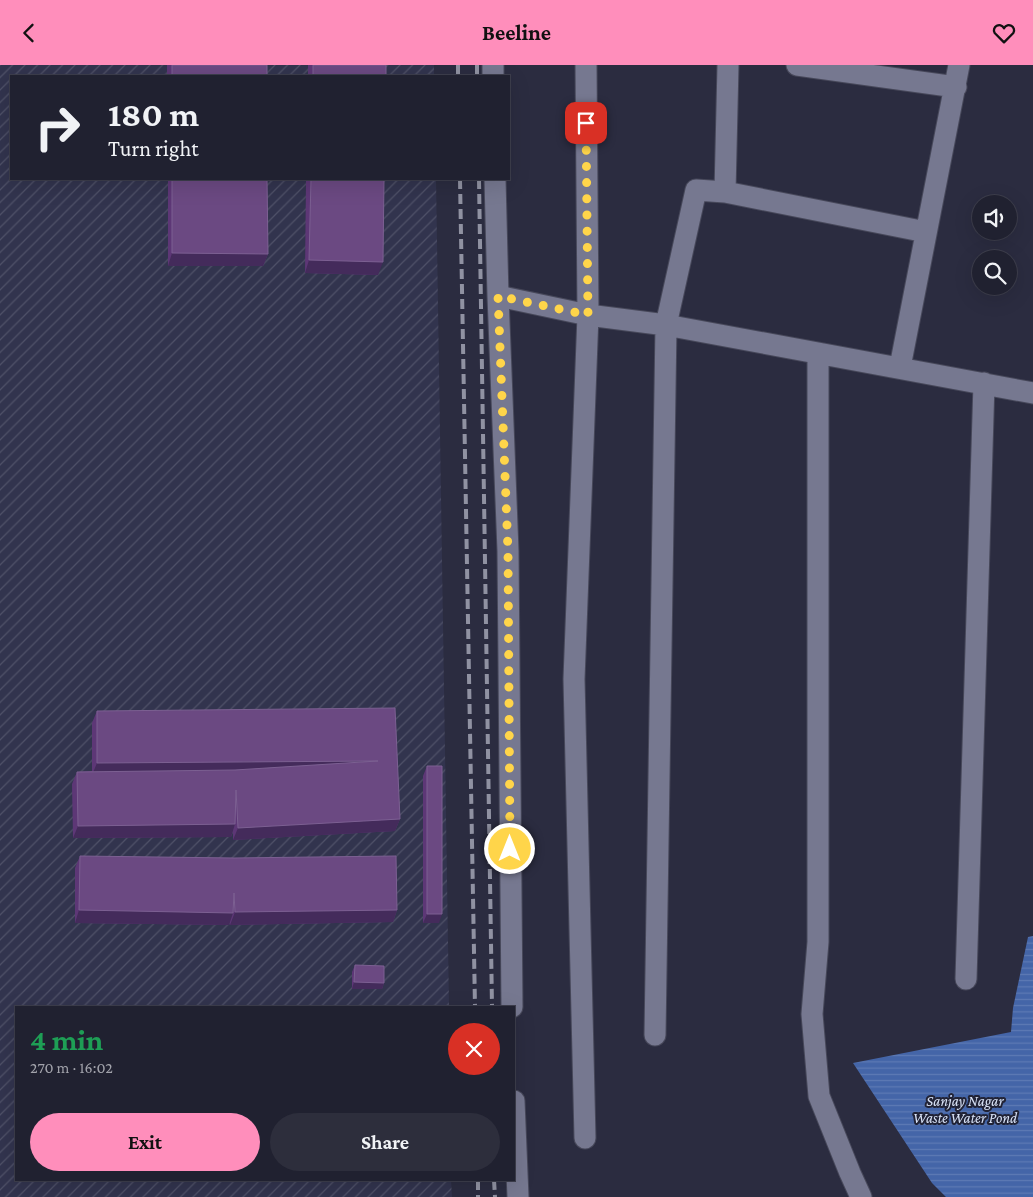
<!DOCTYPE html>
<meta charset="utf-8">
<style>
body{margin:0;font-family:"Crimson Pro",serif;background:#2d2e3c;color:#f1f3f6;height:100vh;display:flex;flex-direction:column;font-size:19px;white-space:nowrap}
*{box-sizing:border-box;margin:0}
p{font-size:16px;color:#a2a3ab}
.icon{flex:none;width:28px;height:28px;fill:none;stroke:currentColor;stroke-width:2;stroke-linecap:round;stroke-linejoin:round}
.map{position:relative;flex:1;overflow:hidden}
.sheet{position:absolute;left:15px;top:941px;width:500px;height:175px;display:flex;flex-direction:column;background:#202130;border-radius:0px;box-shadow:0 5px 20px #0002,0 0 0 1px #3d3e4c}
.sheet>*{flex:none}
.top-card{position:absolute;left:10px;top:10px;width:500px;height:105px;border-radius:0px;box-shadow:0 5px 20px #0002,0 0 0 1px #3d3e4c;background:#202130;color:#f1f3f6;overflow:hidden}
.fabs{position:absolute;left:972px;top:130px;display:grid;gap:10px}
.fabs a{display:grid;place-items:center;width:45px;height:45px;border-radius:50%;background:#202130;box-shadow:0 5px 20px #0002,0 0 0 1px #3d3e4c;font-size:25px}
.pin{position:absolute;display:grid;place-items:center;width:42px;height:42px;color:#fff;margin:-21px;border-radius:10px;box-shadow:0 2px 8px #0006}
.me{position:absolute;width:55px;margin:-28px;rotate:0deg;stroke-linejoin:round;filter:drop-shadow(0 0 4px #0008)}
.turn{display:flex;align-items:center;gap:18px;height:105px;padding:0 15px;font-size:22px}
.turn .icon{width:65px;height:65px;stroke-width:2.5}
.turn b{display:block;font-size:35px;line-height:42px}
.round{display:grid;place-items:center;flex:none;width:52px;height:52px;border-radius:26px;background:#2d2e3c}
.headline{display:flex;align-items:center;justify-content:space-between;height:85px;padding:0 15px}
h1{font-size:30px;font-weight:700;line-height:38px;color:#1e9e55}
.primary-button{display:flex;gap:10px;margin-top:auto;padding:10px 15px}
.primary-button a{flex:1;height:58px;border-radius:30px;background:#ff8ebb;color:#111;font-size:20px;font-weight:700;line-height:58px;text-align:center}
.primary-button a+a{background:#2d2e3c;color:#f1f3f6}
header{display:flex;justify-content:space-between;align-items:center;height:65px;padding:0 15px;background:#ff8ebb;color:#111;font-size:22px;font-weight:700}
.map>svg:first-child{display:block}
.industrial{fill:url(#industrial-furrows)}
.water{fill:url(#water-rules)}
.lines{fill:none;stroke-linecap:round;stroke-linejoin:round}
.minor-casing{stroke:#47485a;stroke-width:23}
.minor{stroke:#767890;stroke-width:21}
.rail{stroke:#9092a2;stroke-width:4;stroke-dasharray:10 5;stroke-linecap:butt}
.wall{fill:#5d3776}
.shaded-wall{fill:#442b5b}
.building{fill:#6b4982;stroke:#7c6092}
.route{stroke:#ffd54a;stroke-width:9;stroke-dasharray:0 16.2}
.labels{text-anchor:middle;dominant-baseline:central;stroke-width:4;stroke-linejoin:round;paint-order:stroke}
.water-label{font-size:15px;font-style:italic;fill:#d9e3f7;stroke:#212336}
</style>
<header><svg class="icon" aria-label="back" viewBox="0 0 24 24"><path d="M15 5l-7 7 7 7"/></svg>Beeline<svg class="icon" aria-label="heart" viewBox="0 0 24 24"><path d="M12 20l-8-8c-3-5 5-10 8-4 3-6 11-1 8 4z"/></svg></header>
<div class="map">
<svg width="1033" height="1132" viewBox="0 0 1033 1132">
<defs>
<pattern id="industrial-furrows" width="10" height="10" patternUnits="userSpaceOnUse" patternTransform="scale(1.25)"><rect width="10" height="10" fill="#32344e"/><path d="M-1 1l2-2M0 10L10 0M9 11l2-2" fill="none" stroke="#4f5168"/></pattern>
<pattern id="water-rules" width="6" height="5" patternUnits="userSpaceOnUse" patternTransform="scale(1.25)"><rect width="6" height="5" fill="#4465a8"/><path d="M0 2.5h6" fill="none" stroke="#5e7bb4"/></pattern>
</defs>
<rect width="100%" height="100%" fill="#2b2c40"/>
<path class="industrial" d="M0,0H434V11H11V114H436L449,942H16V1115H451L452,1132H0Z"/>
<path class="water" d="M1033,871V1132H946L932,1118L853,998L1011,967L1013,943L1028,872Z"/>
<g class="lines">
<g class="minor-casing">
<path id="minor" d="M493,0V11
M728,0L725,127L926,167
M797,0L956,22
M495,114L498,231L508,486L512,942
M498,231L588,250L666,260L1033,328
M818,288V877L812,949L819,1031L850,1108L861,1132
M900,302L959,0
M966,914L984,318
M655,970L666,260L696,125L725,127
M514,1036L518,1132
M585,1073L574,614L588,250L586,0"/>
</g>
<use href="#minor" class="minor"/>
<path class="rail" d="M458,0V11
M477,0V11
M460,114L475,942
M479,114L492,942
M478,1115V1132
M494,1115L495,1132"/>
</g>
<path class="wall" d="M167,0H267V11H167Z
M308,0H386V11H308Z
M168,114H267L268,189L263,201H168Z
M306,114H384L378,210L305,208Z
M97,646L400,754L395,766L233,775V766L231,772L73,773L72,719L77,707L92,706V658Z
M427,701L439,858H423V711Z
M80,791L397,845L393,857L230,860V857L229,860L75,858V803Z
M355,900L384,918L382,924H352V907Z"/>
<path class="shaded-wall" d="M172,188L268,189L263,201H168Z
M309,195L383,197L378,210L305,208Z
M378,696L374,708L92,710L97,698Z
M400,754L395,766L233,775L238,763Z
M235,759L231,772L73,773L78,761Z
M79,845L233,848L229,860L75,858Z
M397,845L393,857L230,860L235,847Z
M427,849H442L439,858H423Z
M354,917L384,918L382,924H352Z"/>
<path class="building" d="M172,0H267V11H172Z
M313,0H386V11H313Z
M172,114H267L268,189L172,188Z
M311,114H384L383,197L309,195Z
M395,643L400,754L238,763L236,725L235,759L78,761L77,707L235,705L378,696L97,698V646Z
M427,701H442V849H427Z
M80,791L234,793L396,791L397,845L235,847L234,828L233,848L79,845Z
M355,900L384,901V918L354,917Z"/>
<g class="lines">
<path class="route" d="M510,784L508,486L498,231L588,250L586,58"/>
</g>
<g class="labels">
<g class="water-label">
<text x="965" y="1036">Sanjay Nagar<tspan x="965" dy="17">Waste Water Pond</tspan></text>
</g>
</g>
</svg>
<div class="fabs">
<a><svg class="icon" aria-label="sound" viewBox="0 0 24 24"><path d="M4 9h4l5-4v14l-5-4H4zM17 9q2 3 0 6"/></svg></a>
<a><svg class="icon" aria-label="search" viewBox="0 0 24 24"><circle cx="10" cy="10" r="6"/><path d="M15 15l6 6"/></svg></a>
</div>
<div class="pin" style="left:586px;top:58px;background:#d93025"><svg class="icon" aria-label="arrive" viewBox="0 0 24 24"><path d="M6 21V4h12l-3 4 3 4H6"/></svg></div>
<svg class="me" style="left:510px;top:784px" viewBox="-20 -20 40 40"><circle r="17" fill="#ffd54a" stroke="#fff" stroke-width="3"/><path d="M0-11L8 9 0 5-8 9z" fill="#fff"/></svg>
<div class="top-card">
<div class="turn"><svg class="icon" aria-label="right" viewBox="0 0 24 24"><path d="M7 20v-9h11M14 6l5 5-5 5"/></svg><div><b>180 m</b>Turn right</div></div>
</div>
<section class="sheet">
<div class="headline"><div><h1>4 min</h1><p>270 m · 16:02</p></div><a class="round" style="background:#d93025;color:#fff"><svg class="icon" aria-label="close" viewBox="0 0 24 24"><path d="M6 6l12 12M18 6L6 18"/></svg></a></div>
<div class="primary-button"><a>Exit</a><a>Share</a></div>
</section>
</div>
